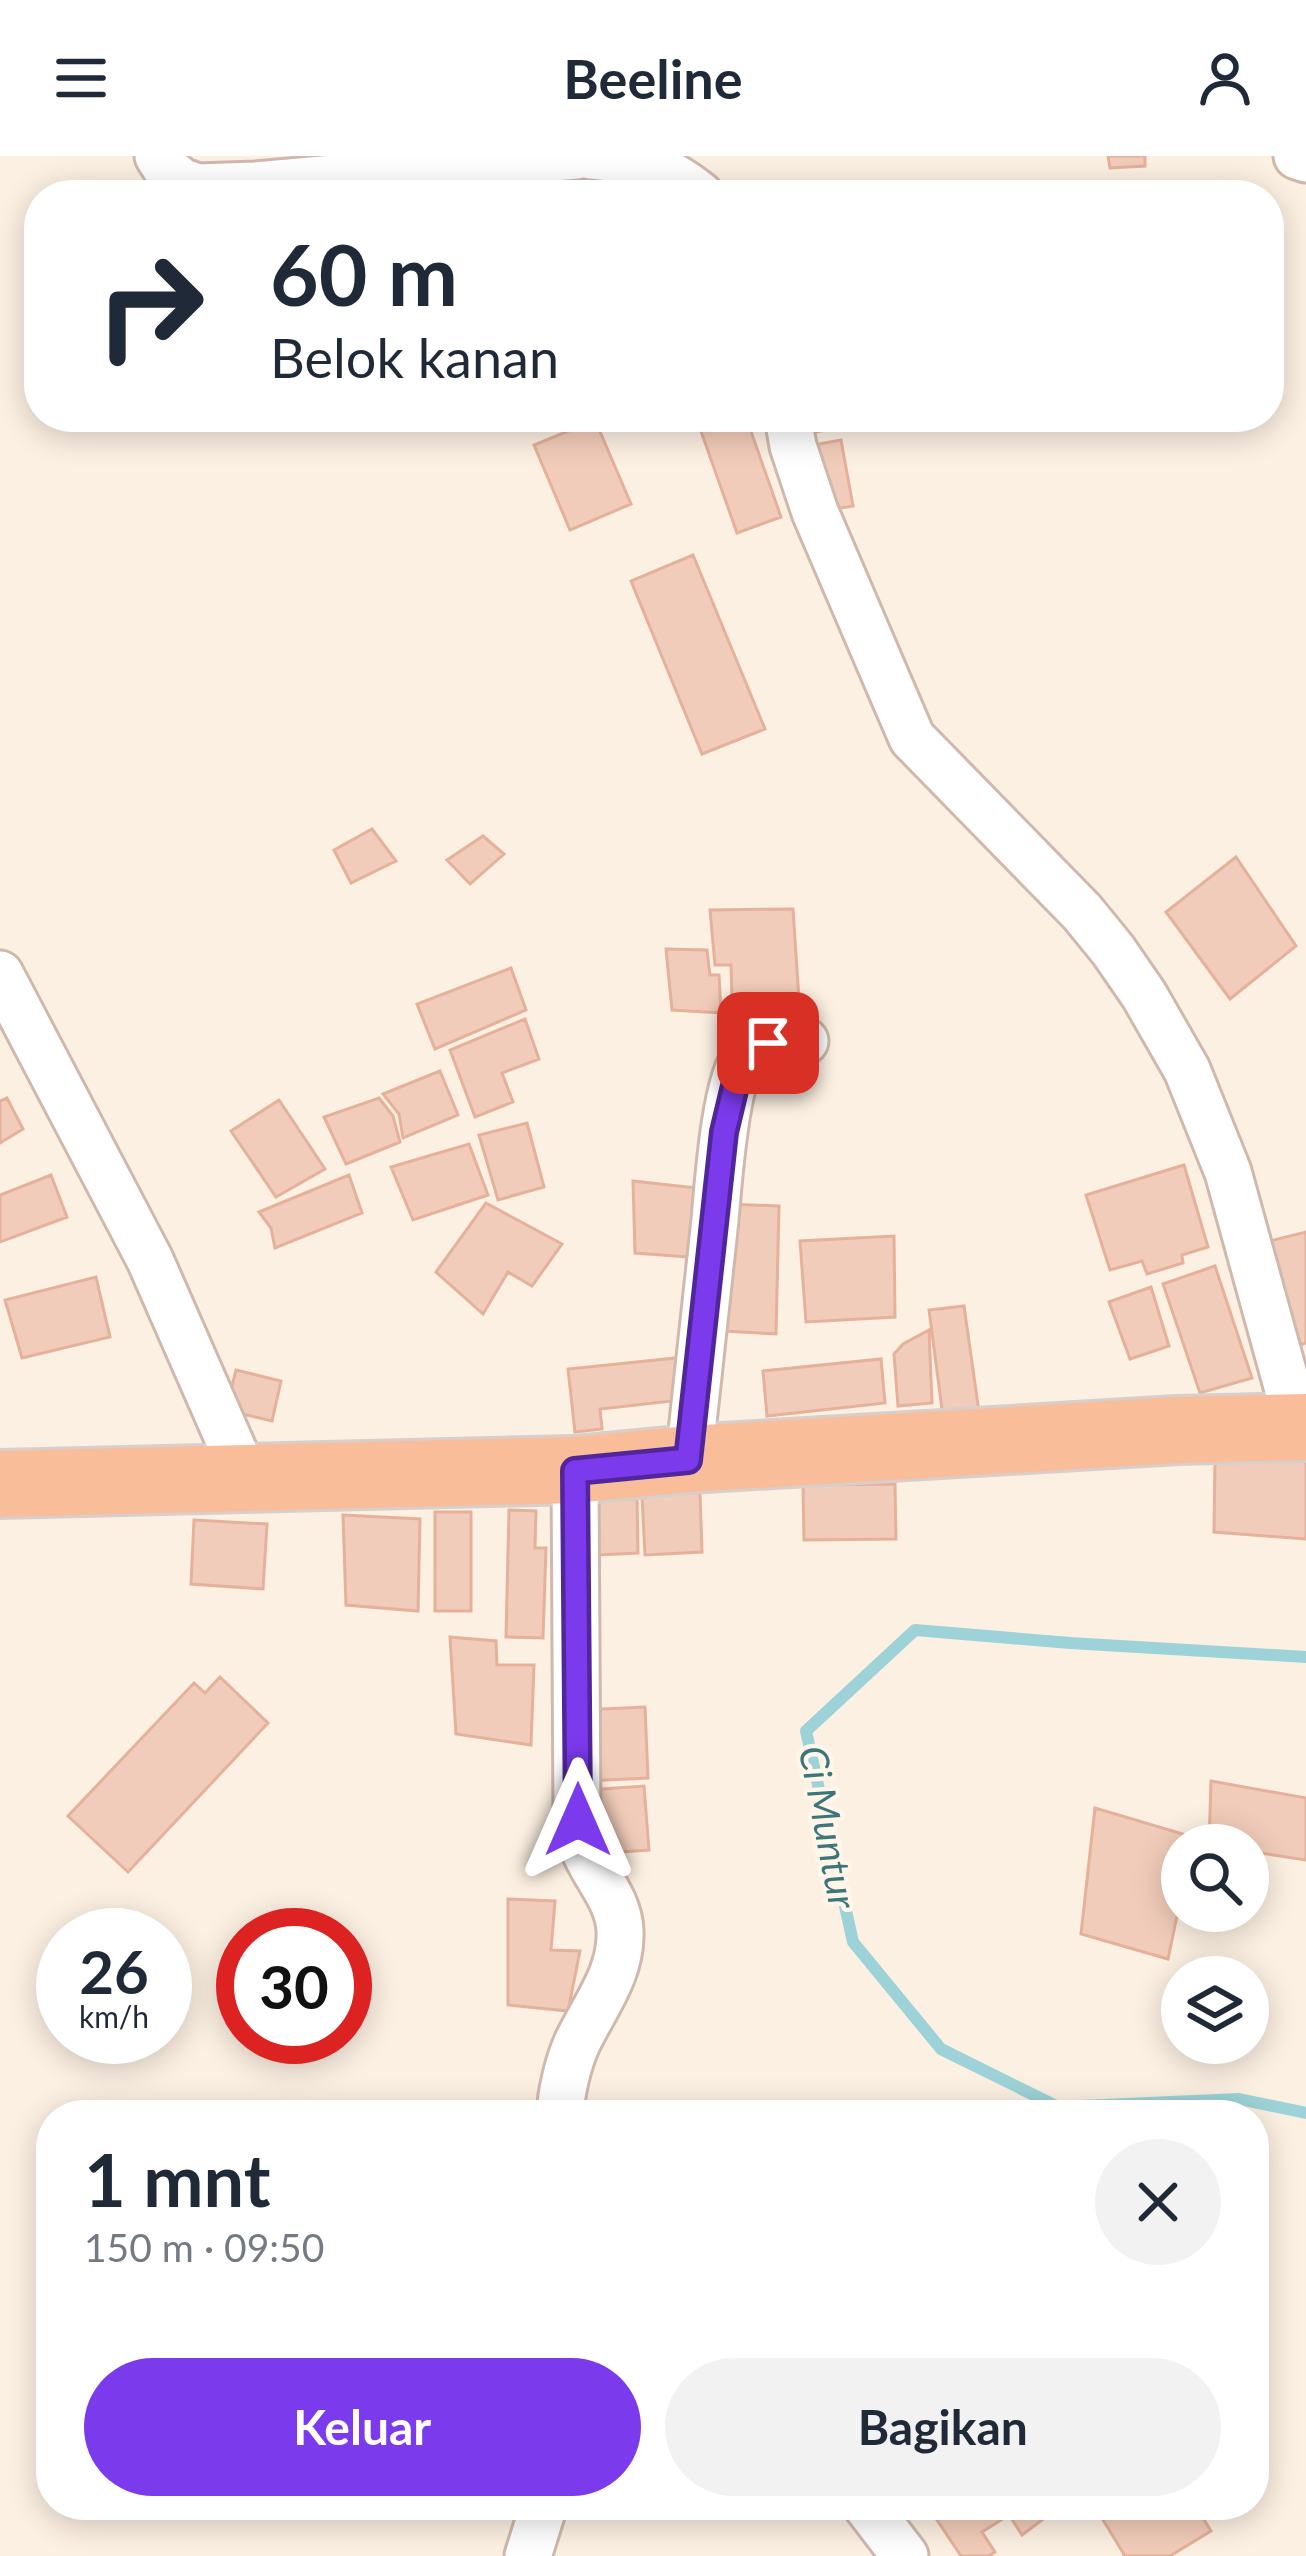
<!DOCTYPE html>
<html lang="id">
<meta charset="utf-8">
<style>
body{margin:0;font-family:Lato,sans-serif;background:#f2f2f3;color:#1f2937;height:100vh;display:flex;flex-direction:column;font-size:45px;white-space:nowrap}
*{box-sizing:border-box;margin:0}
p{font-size:39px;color:#747a83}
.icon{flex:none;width:66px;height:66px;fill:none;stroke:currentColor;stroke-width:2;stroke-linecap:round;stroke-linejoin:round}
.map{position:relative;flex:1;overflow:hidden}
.panel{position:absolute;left:36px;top:1944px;width:1233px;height:420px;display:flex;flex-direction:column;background:#fff;border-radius:48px;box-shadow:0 6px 30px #0003}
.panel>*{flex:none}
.banner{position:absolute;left:24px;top:24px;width:1260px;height:252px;border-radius:48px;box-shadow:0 6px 30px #0003;background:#fff;color:#1f2937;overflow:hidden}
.buttons{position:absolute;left:1161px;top:1668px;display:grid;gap:24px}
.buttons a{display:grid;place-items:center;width:108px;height:108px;border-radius:50%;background:#fff;box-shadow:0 6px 30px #0003;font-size:60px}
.speed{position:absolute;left:36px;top:1752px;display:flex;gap:24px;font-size:60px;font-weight:700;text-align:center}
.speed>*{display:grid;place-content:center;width:156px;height:156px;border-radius:50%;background:#fff;box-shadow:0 6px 30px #0003;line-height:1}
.speed small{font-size:30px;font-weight:400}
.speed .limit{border:18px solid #d22;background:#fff;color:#111}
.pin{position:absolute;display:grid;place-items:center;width:102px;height:102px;color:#fff;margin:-51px;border-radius:24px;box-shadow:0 6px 18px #0006}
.me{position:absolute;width:132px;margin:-66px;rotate:0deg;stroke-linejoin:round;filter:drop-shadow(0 0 9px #0008)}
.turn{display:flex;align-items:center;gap:42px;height:252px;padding:0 48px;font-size:54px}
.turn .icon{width:156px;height:156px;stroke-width:2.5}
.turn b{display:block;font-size:84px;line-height:102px}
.round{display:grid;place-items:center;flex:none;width:126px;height:126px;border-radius:63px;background:#f2f2f3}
.overview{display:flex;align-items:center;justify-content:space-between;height:204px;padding:0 48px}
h1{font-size:72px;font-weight:700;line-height:90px}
.cta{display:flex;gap:24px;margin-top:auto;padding:24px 48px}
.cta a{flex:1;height:138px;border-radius:72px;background:#7c3aed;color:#fff;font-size:48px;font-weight:700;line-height:138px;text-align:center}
.cta a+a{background:#f2f2f3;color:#1f2937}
header{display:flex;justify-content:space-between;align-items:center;height:156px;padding:0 48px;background:#fff;font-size:54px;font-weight:700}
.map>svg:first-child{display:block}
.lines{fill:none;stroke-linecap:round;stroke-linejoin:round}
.stream{stroke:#9dd3d8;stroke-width:12}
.building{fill:#f2ccba;stroke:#e5b19a;stroke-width:3}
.minor-casing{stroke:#d0b9ac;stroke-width:51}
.trunk-casing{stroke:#d8cfcc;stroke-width:72}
.minor{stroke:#fff;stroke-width:45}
.trunk{stroke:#fabd99;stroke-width:66}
.route-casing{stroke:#51269a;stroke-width:30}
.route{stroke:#7c3aed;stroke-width:21}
.labels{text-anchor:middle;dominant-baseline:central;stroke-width:9;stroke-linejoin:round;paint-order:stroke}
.water-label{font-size:39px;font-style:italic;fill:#3c757a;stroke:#fff5e9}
</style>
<header><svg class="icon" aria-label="menu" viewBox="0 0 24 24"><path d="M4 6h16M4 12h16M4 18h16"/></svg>Beeline<svg class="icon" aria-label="person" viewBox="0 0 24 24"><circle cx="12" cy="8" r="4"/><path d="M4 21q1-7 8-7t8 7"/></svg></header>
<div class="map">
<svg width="1306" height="2400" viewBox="0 0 1306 2400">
<rect width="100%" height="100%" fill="#fcf0e2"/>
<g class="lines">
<path class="stream" d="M1306,1501L1070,1487L915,1474L806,1575L853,1786L941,1893L1058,1951L1239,1943L1306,1957"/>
</g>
<path class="building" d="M1108,0H1145V10L1110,12Z
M696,261H746L781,361L737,377Z
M806,261H852L854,269L809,277Z
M595,264L631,348L570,374L534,289Z
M841,284L853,350L815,356L803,291Z
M693,399L765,573L702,598L631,425Z
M372,673L396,705L351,727L334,694Z
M483,680L504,698L470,728L447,704Z
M1236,701L1296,790L1230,843L1166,756Z
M793,753L801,874L733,875L731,809H715L710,754Z
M666,793L707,794L710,819H719L721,857L672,854Z
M511,812L526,854L435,893L417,848Z
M525,863L539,903L502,917L513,946L475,961L450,894Z
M440,915L458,959L403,982L399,958L383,938Z
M7,942L23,973L0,987V945Z
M379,942L393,960L400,986L346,1008L324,961Z
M279,944L325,1013L276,1041L231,975Z
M527,967L544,1031L498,1044L479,979Z
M469,988L488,1039L413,1064L391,1011Z
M1184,1009L1208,1091L1182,1099L1183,1107L1147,1118L1142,1105L1110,1114L1086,1039Z
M51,1019L67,1061L0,1086V1039Z
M349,1019L362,1057L275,1092L271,1072L259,1056Z
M633,1025L706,1033L701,1102L635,1097Z
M486,1047L562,1088L532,1130L508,1116L483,1158L436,1116Z
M727,1048L779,1050L776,1178L724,1175Z
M1306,1076V1187L1293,1192L1262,1087Z
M894,1080L895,1161L806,1166L800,1085Z
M1215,1110L1252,1222L1200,1237L1163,1128Z
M96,1121L110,1181L22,1202L5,1144Z
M1151,1131L1169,1190L1130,1203L1109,1146Z
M964,1150L979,1256L943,1261L929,1154Z
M929,1174L932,1247L898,1250L894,1198L903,1188Z
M676,1202L681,1244L600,1253L602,1273L575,1276L568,1213Z
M881,1203L885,1247L767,1260L763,1215Z
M236,1214L281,1225L272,1265L226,1254Z
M1215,1303L1306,1305V1383L1214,1376Z
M895,1328L896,1383L804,1384L803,1329Z
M700,1337L702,1396L645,1399L642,1339Z
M637,1343L638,1397L599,1399L598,1344Z
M509,1354L536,1355L535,1392H546L543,1482L506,1481Z
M435,1356H471V1455H435Z
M343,1359L420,1363L418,1455L346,1449Z
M194,1364L267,1368L263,1433L191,1428Z
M450,1481L496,1485L497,1509H534L531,1589L456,1578Z
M220,1521L268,1567L128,1716L68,1660L194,1527L205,1537Z
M645,1551L648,1622L586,1625L583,1554Z
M1211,1625L1306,1642V1704L1248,1695V1689H1209Z
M644,1630L649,1694L593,1698L589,1634Z
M1095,1652L1193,1681L1192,1689H1182V1736L1168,1803L1081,1778Z
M508,1743L555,1745L551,1794L580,1795L568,1855L508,1849Z
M946,2349H1062L1022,2379L1009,2359L982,2376L995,2396L989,2400H961L933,2358Z
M1094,2349H1195L1211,2375L1170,2400H1125Z"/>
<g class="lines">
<g class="minor-casing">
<path id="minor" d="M158,0L167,14L181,25L197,31L256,29L576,0
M591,0C639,4 661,8 700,39
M1297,0L1306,3
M788,261L793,290L815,356L912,582L1082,756L1113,794L1144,839L1187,914L1228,1016L1298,1270
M0,818L150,1104L246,1323
M689,1303C697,1224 706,1144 715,1064C718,1030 725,925 745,901C759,883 783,886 805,885
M560,1959C561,1937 568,1907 577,1887C594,1851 622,1817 620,1775C619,1743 594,1720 583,1691C580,1682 579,1673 577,1664L575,1314
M866,2349L905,2400
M528,2400L544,2349"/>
</g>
<g class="trunk-casing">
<path id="trunk" d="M0,1328L575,1314L689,1303L1177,1274L1306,1271"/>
</g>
<use href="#minor" class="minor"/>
<use href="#trunk" class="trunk"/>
</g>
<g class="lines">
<g class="route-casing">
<path id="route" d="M578,1664L575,1315L688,1304L724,976L741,905L754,892L768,887"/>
</g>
<use href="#route" class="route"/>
</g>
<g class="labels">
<g class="water-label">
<text transform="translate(829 1671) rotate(79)">Ci Muntur</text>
</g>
</g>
</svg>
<div class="buttons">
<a><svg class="icon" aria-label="search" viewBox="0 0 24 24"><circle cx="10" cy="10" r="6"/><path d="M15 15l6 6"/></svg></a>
<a><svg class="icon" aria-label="layers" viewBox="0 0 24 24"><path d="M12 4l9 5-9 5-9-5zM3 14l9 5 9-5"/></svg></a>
</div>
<div class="speed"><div>26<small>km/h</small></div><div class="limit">30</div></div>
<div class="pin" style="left:768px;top:887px;background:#d93025"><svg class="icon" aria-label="arrive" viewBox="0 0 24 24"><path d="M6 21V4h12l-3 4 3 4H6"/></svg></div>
<svg class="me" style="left:578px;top:1664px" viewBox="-20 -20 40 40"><path d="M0-17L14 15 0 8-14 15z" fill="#7c3aed" stroke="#fff" stroke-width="4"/></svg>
<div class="banner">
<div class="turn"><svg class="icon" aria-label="right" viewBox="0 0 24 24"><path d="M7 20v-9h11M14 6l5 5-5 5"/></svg><div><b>60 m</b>Belok kanan</div></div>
</div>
<section class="panel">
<div class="overview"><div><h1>1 mnt</h1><p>150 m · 09:50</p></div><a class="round"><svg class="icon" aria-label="close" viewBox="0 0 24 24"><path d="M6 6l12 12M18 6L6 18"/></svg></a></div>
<div class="cta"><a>Keluar</a><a>Bagikan</a></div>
</section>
</div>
